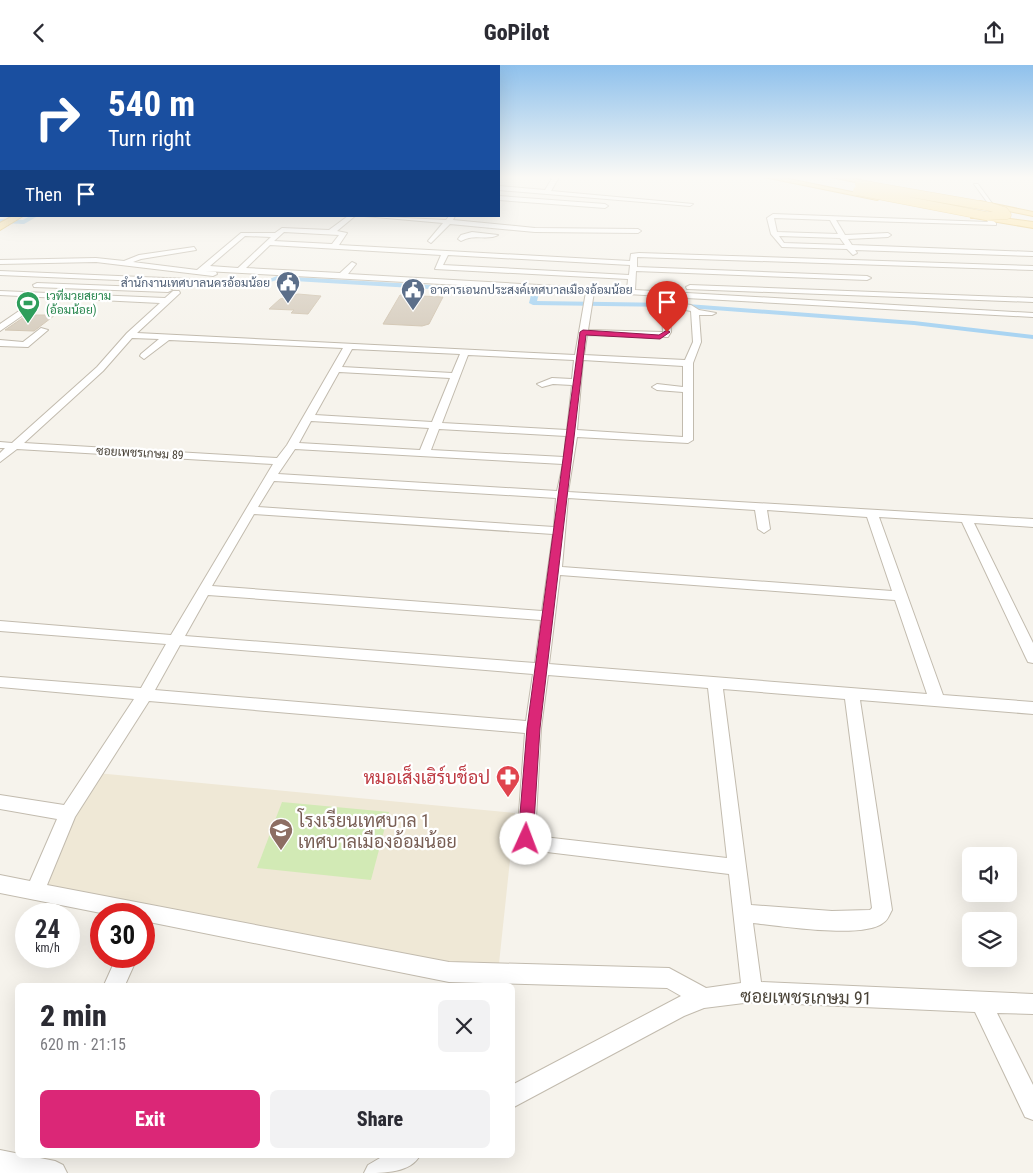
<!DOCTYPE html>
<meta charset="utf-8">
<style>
body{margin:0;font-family:"Roboto Condensed",Sarabun,sans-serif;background:#f2f2f3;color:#2b2b33;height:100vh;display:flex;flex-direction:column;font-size:19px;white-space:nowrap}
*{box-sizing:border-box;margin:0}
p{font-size:16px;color:#7c7c81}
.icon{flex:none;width:28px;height:28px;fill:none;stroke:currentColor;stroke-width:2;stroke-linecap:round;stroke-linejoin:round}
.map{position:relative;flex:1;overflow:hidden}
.drawer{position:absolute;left:15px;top:918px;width:500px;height:175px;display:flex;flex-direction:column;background:#fff;border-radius:8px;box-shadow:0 5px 20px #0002}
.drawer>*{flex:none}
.banner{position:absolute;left:0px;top:0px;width:500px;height:152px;box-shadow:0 5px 20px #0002;background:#1a4fa0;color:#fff;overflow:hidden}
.controls{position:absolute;left:962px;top:782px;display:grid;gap:10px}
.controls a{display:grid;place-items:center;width:55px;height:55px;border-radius:8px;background:#fff;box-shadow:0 5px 20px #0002;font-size:25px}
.speed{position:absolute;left:15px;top:838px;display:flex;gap:10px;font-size:25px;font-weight:700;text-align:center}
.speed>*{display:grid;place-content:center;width:65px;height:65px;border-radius:50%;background:#fff;box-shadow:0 5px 20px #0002;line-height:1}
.speed small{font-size:12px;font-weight:400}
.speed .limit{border:8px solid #d22;background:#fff;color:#111}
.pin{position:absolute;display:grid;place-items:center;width:42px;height:42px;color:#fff;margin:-51px -21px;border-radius:50% 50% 50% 0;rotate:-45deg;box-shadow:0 0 5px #0007}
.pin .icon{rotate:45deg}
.me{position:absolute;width:55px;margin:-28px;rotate:2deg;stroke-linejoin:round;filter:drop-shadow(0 0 4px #0008)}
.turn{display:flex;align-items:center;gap:18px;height:105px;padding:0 25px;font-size:22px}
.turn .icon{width:65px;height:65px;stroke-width:2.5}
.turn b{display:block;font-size:35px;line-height:42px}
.then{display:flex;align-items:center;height:48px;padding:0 25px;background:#0003;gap:10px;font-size:19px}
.round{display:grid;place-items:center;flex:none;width:52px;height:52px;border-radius:8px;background:#f2f2f3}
.summary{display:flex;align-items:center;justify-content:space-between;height:85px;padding:0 25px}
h1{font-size:30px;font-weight:800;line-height:38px}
.action{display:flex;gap:10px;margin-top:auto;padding:10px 25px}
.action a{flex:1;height:58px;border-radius:8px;background:#db2777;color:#fff;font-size:20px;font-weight:800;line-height:58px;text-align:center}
.action a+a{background:#f2f2f3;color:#2b2b33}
header{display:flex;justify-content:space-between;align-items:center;height:65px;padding:0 25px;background:#fff;font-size:22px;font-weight:800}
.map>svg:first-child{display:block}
.education{fill:#efe8d6}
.green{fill:#d2eab5}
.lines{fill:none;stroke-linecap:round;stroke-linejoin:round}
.canal{fill:#a9d4f2;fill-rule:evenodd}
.building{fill:#d8cfc1;stroke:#d3c7b4}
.minor-casing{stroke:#c2bbae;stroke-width:2}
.major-casing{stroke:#e6c16a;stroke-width:2}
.minor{fill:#fff;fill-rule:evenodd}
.major{fill:#ffe39c;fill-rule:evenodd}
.major-bridge-casing{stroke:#e6c16a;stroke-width:9;stroke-linecap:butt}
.major-bridge{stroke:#ffe39c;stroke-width:8}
.route{fill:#db2777;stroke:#8e194d}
.labels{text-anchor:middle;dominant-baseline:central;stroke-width:4.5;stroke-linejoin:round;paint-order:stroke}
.far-service-label{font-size:12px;fill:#4e5e75;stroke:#fff;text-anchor:end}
.far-leisure-label{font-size:12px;fill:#27864d;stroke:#fff;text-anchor:start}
.far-street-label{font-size:12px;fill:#4b4439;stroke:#fff}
.near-health-label{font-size:18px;fill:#be3a42;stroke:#fff;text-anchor:end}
.near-education-label{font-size:18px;fill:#785e54;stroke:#fff;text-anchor:start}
.near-street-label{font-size:18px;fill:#4b4439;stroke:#fff}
</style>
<header><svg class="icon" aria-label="back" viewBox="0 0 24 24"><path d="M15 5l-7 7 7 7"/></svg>GoPilot<svg class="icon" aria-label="share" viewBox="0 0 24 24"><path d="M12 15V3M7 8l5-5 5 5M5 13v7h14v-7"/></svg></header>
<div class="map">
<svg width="1033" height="1108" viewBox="0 0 1033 1108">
<rect width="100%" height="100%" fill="#f6f3ec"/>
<path class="education" d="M97,708L515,748L498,908L27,825Z"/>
<path class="green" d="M282,737L389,747L371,815L257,803Z"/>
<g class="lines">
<path class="canal" d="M30,151H38L24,159L0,158V154L23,155Z
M277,211L535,226L539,228L537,236L674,238L914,256L1033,270V274L914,260L674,242L533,240L529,238L531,230L277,215L270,217L267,215Z"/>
</g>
<path class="building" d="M298,229L321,231L308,249L291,248L294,245L269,244L280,234Z
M400,230L443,232L429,259L422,261L383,259Z
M27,250H55L34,266L5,265Z"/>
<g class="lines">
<g class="minor-casing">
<path id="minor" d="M553,112H559L551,126L693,139L690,141L499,125V121L545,125Z
M974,119H978L994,141H990Z
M499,131L605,139L608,141L605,143L499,135Z
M773,149L988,157L986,154L989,152L996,158V160L836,155L845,170L888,168L891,170L888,172L848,174L852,180L1033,187V191L855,185L857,188L853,190L847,184L782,182L771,169L767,153ZM774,153L830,155L838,169L777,167ZM779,171L840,173L845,180L784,178Z
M348,151H355L337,166L347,168L339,180L630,196L631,189L639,188L1033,201V205L637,192V202L867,211L871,213L867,215L636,206L635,225L1033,248V252L668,232V237L691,240L699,245L716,248L712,250H699L701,277L693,298V375L688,378L577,372L568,427L1033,454V462L974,458L1033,578V598L1028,597L1026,593L962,457L879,452L943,630L1033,637V649L860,635L892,845C889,850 888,855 883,858C863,874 780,861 753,858L761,917L1033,929V949L997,948L1033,1020V1055L1025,1052L975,947L752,937L704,943L684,951L512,1043V1020L681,931L667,923L449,917L144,856V849H106L0,828V810L30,816L57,754L0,744V730L64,740L134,634L0,622V612L141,623L166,579L0,566V556L171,570L273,399L17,384L0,397V388L5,383H0V377L12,378L97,302L127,268L160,238L0,230V226L165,233L173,226H179L180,228L137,268L575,290L586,227L205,206L216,207L217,209L213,211L96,197L0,199V195L96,193L124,196L139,190L194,182L196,185L141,194L133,197L197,205L241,168H275L282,163L329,165ZM284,167L339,170L332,179L274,176ZM245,171L271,172L238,203L210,201ZM270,180L441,190L435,204L628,214L627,225L348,209L356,199L352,197L340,208L246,203ZM448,190L630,200L629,210L443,200ZM594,227L661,231L663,267L588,265ZM669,242L691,246L693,277L685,295L584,290L587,270L668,272L671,267ZM132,273L159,274L141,289L140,291L144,294L169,275L343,283L287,380L277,393L24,378L103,306ZM352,284L460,289L452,308L342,302ZM468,290L574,295L572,314L552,313L537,319L542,322L553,319L572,320L567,365L442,358ZM583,295L683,301V322L657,319L652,322L657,325L683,327V372L577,365ZM339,307L450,313L432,357L315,350ZM311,356L429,363L420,385L299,378ZM439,364L566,371L564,392L431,385ZM295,384L563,399L557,426L278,409ZM274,416L556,433L554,462L258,442ZM568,433L755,445L758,464L764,468L770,464L767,445L867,452L892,526L562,502ZM254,449L553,469L542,546L212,521ZM560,510L895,535L927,629L549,599ZM208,530L541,555L535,598L185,571ZM180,580L533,609L526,656L155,625ZM548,610L708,623L727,793L535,771L541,663ZM723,624L845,634L872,843L870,845L832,846L751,840ZM149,636L525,668L517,774L522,784L729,809L741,918L706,923L669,903L449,897L47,820L75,752Z
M364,151L446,155L449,151H455L453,155L535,163L638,164L641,166L638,168L535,167L450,159L431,178L428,176L443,158Z
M472,167L498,170C487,176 474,168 461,176L458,174L461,170Z
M0,206L189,214L193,216L189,218L0,210Z
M37,218L168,223L172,225L168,227L34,222L33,220Z
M690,220L1033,233V237L687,224L686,222Z
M19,246L26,248L0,266V259Z
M41,263L48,265L28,282L0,281V275L23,277Z
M117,891H138L125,920H104Z
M0,1085L55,1096L63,1100L67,1108H0Z
M385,1090H420C411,1108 384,1108 364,1108L368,1100Z"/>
</g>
<g class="major-casing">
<path id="major" d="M764,112H779L881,133L877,135Z
M831,112H847L883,120L879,122Z
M980,136L1033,147V151L980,140Z
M971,149L1033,157V163L974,153H971Z
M13,151H23L0,165V158Z"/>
</g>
<use href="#minor" class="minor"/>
<use href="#major" class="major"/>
<g class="major-bridge-casing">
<path id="major-bridge" d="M857,126L986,151L1007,150L1004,146L991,142L859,119"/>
</g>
<use href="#major-bridge" class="major-bridge"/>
</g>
<linearGradient id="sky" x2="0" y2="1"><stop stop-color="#8fc1ec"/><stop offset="0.42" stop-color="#fbfaf6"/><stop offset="1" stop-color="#fbfaf6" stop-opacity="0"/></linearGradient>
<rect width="1033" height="267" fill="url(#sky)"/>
<path class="route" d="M583,265L659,270L667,265L670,267L660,274L586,270L540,663L533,774L531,779L526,781L520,779L518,774L527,663L580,267Z"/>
<defs>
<g id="civic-pin" transform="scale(1.25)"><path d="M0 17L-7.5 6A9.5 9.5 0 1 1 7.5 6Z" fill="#5c6f8a" stroke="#fff"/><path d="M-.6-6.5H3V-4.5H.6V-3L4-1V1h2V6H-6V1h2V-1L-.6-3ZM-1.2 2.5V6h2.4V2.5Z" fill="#fff"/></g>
<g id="stadium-pin" transform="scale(1.25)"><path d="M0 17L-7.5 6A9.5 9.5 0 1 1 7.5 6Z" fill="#2e9e5b" stroke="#fff"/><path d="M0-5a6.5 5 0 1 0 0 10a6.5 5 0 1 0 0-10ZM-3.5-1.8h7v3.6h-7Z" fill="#fff"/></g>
<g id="pharmacy-pin" transform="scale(1.25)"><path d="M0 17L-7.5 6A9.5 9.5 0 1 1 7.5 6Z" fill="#e0444e" stroke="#fff"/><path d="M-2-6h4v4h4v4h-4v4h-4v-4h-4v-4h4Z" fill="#fff"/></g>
<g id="school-pin" transform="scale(1.25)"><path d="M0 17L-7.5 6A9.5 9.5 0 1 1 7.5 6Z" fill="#8d6e63" stroke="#fff"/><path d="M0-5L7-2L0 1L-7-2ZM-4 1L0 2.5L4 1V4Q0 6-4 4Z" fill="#fff"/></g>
</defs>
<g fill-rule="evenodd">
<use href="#civic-pin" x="288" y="218"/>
<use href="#civic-pin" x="413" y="225"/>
<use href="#stadium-pin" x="28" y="238"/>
<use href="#pharmacy-pin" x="508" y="712"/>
<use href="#school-pin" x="281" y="765"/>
</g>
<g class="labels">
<g class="far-service-label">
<text x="270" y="218">สำนักงานเทศบาลนครอ้อมน้อย</text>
<text x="430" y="225" text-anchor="start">อาคารเอนกประสงค์เทศบาลเมืองอ้อมน้อย</text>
</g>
<g class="far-leisure-label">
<text x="46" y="231">เวทีมวยสยาม<tspan x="46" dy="14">(อ้อมน้อย)</tspan></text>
</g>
<g class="far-street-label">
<text transform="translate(140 388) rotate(3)">ซอยเพชรเกษม 89</text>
</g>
<g class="near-health-label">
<text x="490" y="712">หมอเส็งเฮิร์บช็อป</text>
</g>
<g class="near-education-label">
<text x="298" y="755">โรงเรียนเทศบาล 1<tspan x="298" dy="21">เทศบาลเมืองอ้อมน้อย</tspan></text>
</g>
<g class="near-street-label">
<text transform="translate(806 932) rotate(1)">ซอยเพชรเกษม 91</text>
</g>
</g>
</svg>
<div class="controls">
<a><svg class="icon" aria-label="sound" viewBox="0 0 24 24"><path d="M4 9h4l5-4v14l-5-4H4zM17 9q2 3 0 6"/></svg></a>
<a><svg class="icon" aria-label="layers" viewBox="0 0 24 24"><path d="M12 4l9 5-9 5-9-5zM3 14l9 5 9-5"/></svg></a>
</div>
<div class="speed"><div>24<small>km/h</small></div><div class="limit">30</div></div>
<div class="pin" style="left:667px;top:267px;background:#d93025"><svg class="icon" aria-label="arrive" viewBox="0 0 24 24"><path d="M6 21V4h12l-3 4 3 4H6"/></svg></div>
<svg class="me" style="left:526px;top:774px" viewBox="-20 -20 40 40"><circle r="19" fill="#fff"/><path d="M0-13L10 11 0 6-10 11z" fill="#db2777"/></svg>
<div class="banner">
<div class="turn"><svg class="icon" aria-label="right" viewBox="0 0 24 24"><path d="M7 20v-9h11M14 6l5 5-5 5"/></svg><div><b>540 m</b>Turn right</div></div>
<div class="then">Then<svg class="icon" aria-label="arrive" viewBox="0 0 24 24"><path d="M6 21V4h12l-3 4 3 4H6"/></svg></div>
</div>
<section class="drawer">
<div class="summary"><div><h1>2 min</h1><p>620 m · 21:15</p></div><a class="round"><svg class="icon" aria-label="close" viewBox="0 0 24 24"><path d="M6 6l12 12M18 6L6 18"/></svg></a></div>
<div class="action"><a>Exit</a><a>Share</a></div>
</section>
</div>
